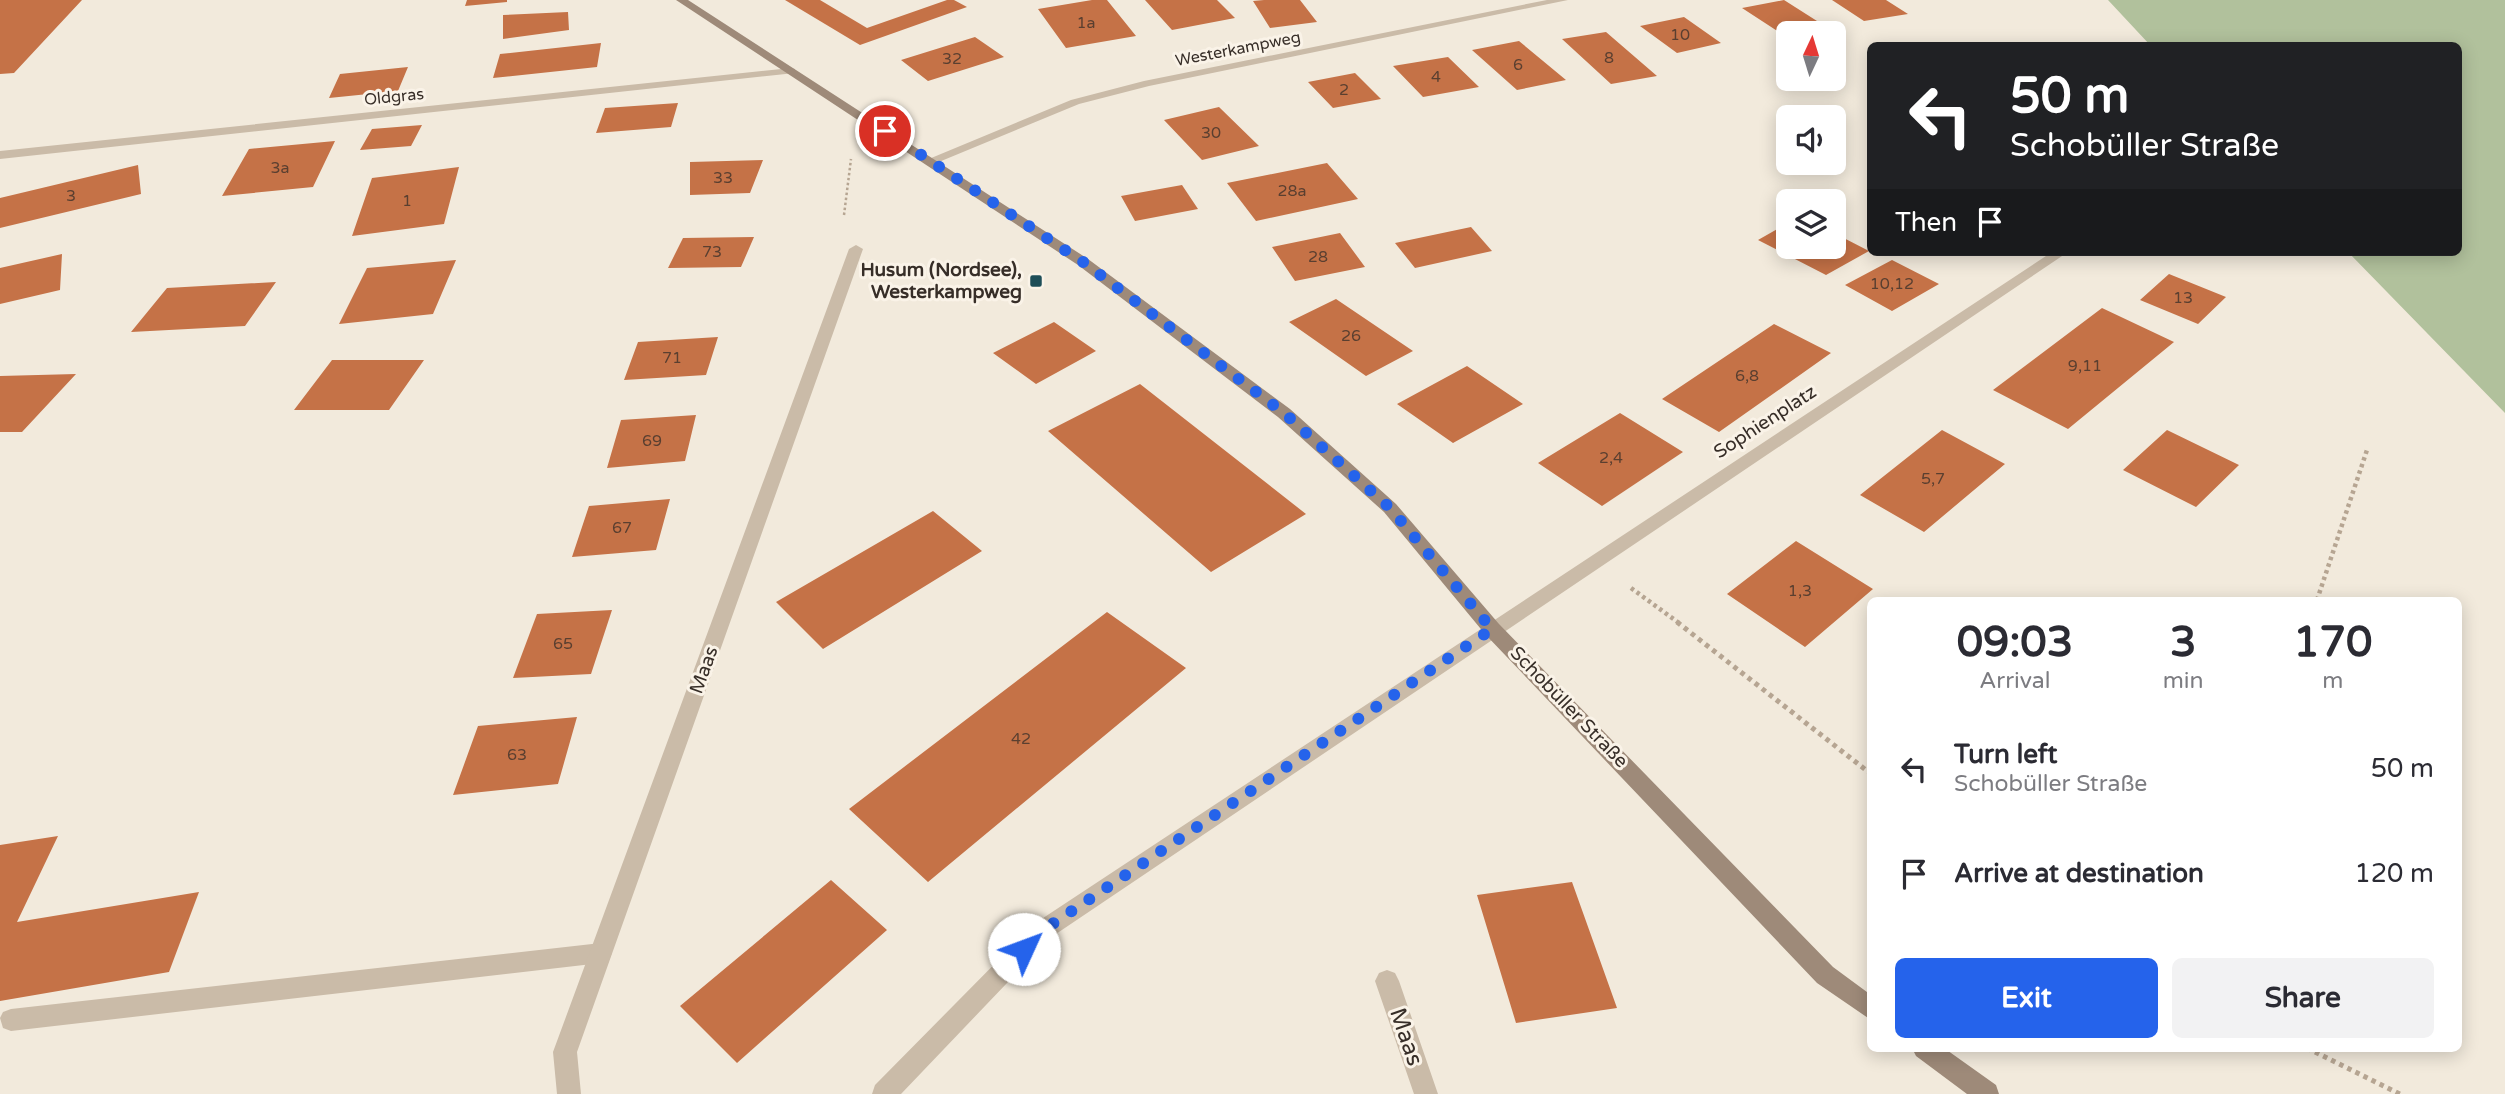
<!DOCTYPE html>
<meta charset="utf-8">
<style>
body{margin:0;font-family:"Varela Round",sans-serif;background:#f2f2f3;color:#2b2b33;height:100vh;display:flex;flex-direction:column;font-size:26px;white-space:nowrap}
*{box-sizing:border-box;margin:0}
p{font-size:23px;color:#7c7c81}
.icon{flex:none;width:38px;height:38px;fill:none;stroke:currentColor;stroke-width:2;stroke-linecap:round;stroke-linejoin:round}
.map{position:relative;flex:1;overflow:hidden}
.sheet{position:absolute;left:1867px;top:597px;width:595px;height:455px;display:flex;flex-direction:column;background:#fff;border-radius:10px;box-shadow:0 4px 18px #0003}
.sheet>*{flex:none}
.guide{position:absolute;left:1867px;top:42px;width:595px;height:214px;border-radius:10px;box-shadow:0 4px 18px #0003;background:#202124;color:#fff;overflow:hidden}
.needle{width:46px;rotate:4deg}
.buttons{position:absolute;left:1776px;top:21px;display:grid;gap:14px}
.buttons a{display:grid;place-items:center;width:70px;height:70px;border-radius:10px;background:#fff;box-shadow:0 4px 18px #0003;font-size:35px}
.pin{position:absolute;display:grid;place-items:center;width:60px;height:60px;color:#fff;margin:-30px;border:4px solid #fff;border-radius:50%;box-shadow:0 2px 7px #0007}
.me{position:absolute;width:77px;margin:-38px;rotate:47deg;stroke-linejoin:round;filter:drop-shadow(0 0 5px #0008)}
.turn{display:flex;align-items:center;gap:24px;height:147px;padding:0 28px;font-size:32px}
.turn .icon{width:91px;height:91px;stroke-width:2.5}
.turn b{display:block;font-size:49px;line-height:60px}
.then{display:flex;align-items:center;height:66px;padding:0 28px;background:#0003;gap:14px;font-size:26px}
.eta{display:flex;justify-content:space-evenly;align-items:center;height:119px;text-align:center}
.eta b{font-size:42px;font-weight:700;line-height:49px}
.action{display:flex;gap:14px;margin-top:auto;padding:14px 28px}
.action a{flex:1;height:80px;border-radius:10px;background:#2563eb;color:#fff;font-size:28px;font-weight:700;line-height:80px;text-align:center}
.action a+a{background:#f2f2f3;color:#2b2b33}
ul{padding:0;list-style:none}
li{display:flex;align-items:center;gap:21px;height:105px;padding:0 28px}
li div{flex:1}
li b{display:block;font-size:26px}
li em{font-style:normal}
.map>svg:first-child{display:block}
.green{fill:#b1c19c}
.building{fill:#c57247}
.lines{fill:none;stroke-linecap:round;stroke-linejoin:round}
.path-far2{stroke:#b6a592;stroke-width:2.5;stroke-dasharray:2.5 2.5;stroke-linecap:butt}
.path-far1{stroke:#b6a592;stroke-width:4.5;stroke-dasharray:3.5 3.5;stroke-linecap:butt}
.path{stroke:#b6a592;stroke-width:5;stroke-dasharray:4.5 4.5;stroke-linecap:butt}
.service{fill:#cabba8;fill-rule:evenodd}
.minor{fill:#cabba8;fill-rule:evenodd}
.secondary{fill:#9e8a79;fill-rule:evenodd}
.route{stroke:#2563eb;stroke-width:12;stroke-dasharray:0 21.6}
.poi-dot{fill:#1e4e58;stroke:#faf3e8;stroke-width:2.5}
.labels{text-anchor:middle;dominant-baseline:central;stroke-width:6;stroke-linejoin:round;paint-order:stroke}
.number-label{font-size:16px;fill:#5a3f30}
.far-street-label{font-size:16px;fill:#372e28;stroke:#faf3e8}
.poi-label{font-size:19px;font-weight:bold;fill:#372e28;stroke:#faf3e8;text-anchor:end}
.street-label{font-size:19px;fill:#372e28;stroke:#faf3e8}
.near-street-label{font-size:23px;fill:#372e28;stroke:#faf3e8}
</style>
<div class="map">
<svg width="2505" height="1094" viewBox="0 0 2505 1094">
<rect width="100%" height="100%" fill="#f2eadc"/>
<path class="green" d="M2108,0H2505V413L2348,252H2459V46L2150,45Z"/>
<path class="building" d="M0,0H82L14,73L0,74Z
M467,0H507V2L465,6Z
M785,0H820L867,28L947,0H954L967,7L860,45Z
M1092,0H1107L1136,36L1066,48L1038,9Z
M1145,0H1217L1235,18L1172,30Z
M1264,0H1300L1317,22L1270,28L1253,1Z
M1784,0L1828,28L1788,33L1785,36L1742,8Z
M1832,0H1886L1908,14L1864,21Z
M568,12L569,30L503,39V15Z
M1684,17L1721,43L1677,53L1640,26Z
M1606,32L1657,76L1611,84L1562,39Z
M975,37L1004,57L928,81L901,60Z
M1519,41L1566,80L1517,90L1472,50Z
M601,43L597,67L493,78L500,54Z
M1448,57L1479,87L1423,97L1393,66Z
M408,67L398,91L329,98L340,74Z
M1355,73L1381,99L1333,108L1308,82Z
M678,103L671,127L596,133L605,108Z
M1219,107L1259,146L1202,160L1164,120Z
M422,125L411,146L360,150L372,129Z
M335,141L313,187L222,196L249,149Z
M763,160L750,193L690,195V162Z
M1327,163L1358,199L1256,221L1227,183Z
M138,165L141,194L0,228V198Z
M459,167L444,224L352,236L372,178Z
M1182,185L1198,209L1135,221L1121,196Z
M1788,223V247H1834V233L1869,251L1826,275L1758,240Z
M1471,227L1492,251L1415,268L1395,243Z
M1340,233L1365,267L1295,281L1272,247Z
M754,237L741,267L668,268L683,238Z
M62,254L60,290L0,304V268Z
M456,260L433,314L339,324L367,268Z
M1892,260L1939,284L1892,311L1845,285Z
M2169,274L2226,297L2198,324L2140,300Z
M276,282L245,326L131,332L167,288Z
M1336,299L1413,351L1366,376L1289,322Z
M2102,308L2174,342L2068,429L1993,390Z
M1054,322L1096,351L1036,384L993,353Z
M1774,324L1831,353L1719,432L1662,399Z
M718,337L706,375L624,380L638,342Z
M332,360H424L389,410H294Z
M1467,366L1523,404L1453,443L1397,404Z
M76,374L22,432H0V376Z
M1140,384L1306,514L1211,572L1048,431Z
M1620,413L1683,452L1602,506L1538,463Z
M696,415L685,461L607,468L621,420Z
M1942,430L2005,464L1924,532L1860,495Z
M2167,430L2239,465L2196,507L2123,470Z
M670,499L656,550L572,557L589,506Z
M933,511L982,551L823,649L776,602Z
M1796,541L1873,589L1805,647L1727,594Z
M612,610L591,674L513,678L537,614Z
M1107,612L1186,668L928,882L849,809Z
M577,717L558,784L453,795L478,726Z
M58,836L17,922L199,892L169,972L0,1001V845Z
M831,880L887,930L737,1063L680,1006Z
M1572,882L1617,1008L1516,1023L1477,895Z"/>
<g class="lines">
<path class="path-far2" d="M844,215L851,159"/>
<path class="path-far1" d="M1631,588L1679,623
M2317,600L2367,450"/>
<path class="path" d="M1677,622L1871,774
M2307,1048L2400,1094"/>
<path class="service" d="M601,943L609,946L612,953L609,960L601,963L11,1031L3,1028L0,1018L3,1012L11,1009Z"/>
<path class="minor" d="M1547,0H1568L1149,86L1079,104L934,164H926L924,161L1071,100L1144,81Z
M791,68L795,69V73L0,159V151Z
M856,245L863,249L577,1052L581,1094H557L553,1052L849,249Z
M2052,252H2068L1050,938L901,1094H872L875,1085L1034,924Z
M1387,970L1395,973L1399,981L1438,1094H1414L1375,981L1379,973Z"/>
<path class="secondary" d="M676,0H688L1088,259L1290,409L1396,504L1499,624L1833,967L1871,995V1020L1817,983L1485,634L1384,512L1278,417L1078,265Z
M1912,1048H1944L1996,1085L1999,1094H1967L1916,1056Z"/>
</g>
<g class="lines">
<path class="route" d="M885,131L1083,262L1284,413L1390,508L1492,629L1042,931L1024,949"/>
</g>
<rect class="poi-dot" x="1029" y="274" width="14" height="14" rx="3.5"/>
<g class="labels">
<g class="number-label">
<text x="1086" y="23">1a</text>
<text x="1680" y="35">10</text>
<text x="1609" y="58">8</text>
<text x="952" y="59">32</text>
<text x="1518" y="65">6</text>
<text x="1436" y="77">4</text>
<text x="1344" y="90">2</text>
<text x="1211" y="133">30</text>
<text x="280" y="168">3a</text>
<text x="723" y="178">33</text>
<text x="1292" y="191">28a</text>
<text x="71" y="196">3</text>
<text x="407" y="201">1</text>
<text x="712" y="252">73</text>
<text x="1318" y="257">28</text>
<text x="1892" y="284">10,12</text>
<text x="2183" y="298">13</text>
<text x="1351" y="336">26</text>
<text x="672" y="358">71</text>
<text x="2085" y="366">9,11</text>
<text x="1747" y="376">6,8</text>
<text x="652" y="441">69</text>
<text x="1611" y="458">2,4</text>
<text x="1933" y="479">5,7</text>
<text x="622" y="528">67</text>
<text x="1800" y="591">1,3</text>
<text x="563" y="644">65</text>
<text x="1021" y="739">42</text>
<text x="517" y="755">63</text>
</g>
<g class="far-street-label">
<text transform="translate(1238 49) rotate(-11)">Westerkampweg</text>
<text transform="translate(394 97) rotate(-6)">Oldgras</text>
</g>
<g class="poi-label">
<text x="1022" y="270">Husum (Nordsee),<tspan x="1022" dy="22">Westerkampweg</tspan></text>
</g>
<g class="street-label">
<text transform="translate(1765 422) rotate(-33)">Sophienplatz</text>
<text transform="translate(704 670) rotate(-70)">Maas</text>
<text transform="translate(1569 707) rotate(46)">Schobüller Straße</text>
</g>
<g class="near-street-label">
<text transform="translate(1406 1037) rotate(71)">Maas</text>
</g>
</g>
</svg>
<div class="buttons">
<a><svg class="needle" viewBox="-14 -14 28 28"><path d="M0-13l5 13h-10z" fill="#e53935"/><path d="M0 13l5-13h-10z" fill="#7c7c81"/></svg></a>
<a><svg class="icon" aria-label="sound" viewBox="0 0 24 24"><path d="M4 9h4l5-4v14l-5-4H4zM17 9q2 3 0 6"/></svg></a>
<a><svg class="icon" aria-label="layers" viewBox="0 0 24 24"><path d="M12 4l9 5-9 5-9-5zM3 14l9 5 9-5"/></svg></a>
</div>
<div class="pin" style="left:885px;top:131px;background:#d93025"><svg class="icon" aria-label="arrive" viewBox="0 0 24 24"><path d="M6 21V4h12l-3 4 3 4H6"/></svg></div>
<svg class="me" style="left:1024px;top:949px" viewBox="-20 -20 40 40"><circle r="19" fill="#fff"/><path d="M0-13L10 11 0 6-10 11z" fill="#2563eb"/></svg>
<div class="guide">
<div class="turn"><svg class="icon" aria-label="left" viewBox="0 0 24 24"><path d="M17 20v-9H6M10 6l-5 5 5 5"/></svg><div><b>50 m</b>Schobüller Straße</div></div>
<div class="then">Then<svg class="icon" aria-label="arrive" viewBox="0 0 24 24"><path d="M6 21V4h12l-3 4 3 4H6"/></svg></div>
</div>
<section class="sheet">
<div class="eta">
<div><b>09:03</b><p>Arrival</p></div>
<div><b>3</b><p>min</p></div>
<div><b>170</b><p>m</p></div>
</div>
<ul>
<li><svg class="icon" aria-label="left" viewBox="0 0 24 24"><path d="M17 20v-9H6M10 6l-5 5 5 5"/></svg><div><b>Turn left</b><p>Schobüller Straße</p></div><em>50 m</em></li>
<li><svg class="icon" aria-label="arrive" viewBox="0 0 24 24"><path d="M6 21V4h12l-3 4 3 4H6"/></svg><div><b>Arrive at destination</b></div><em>120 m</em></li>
</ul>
<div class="action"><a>Exit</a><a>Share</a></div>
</section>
</div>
